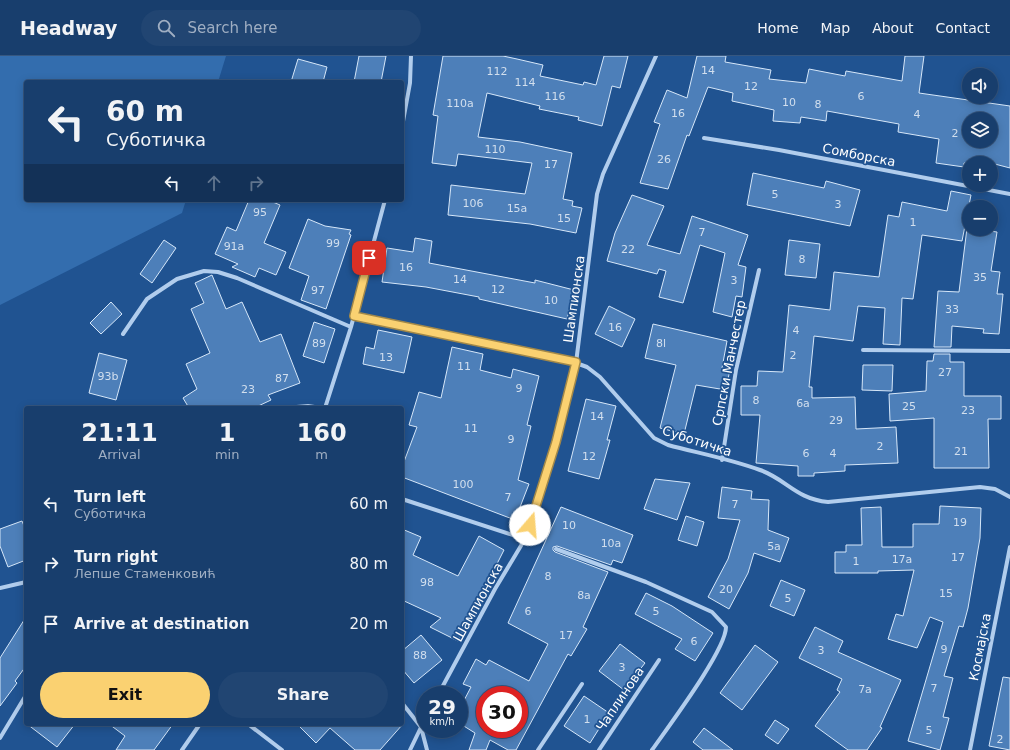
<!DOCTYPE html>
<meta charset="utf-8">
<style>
body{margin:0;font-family:"DejaVu Sans",sans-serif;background:#214572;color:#f1f3f6;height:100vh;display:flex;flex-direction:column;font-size:15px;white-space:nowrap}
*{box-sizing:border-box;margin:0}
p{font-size:13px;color:#9faec2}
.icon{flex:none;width:22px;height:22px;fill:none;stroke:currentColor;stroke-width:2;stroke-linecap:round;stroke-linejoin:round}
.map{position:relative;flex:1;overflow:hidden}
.details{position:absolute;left:24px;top:350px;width:380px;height:320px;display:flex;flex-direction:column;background:#183e6d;border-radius:4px;box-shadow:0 2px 10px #0003,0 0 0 1px #365780}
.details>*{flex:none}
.banner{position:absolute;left:24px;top:24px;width:380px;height:122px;border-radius:4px;box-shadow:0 2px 10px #0003,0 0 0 1px #365780;background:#183e6d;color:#f1f3f6;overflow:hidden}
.fabs{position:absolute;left:962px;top:12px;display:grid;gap:8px}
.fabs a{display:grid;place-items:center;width:36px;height:36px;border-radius:50%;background:#183e6d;box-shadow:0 2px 10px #0003,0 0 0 1px #365780;font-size:20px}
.speed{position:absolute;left:416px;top:630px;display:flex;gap:8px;font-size:20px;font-weight:700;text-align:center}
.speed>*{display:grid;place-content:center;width:52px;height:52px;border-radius:50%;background:#183e6d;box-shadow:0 2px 10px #0003,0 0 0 1px #365780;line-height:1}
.speed small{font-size:10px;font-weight:400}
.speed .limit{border:6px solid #d22;background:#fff;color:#111}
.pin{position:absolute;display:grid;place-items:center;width:34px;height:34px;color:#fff;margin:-17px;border-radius:8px;box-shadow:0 2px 6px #0006}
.me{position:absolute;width:44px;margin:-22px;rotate:18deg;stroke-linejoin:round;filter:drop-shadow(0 0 3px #0008)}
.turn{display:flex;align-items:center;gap:14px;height:84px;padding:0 16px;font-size:18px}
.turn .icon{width:52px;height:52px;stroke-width:2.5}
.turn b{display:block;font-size:28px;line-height:34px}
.lanes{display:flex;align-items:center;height:38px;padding:0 16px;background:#0003;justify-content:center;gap:20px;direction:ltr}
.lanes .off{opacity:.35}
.eta{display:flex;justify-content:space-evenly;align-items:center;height:68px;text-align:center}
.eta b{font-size:24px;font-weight:600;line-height:28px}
.action{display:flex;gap:8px;margin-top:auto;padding:8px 16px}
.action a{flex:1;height:46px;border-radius:24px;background:#fad171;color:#111;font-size:16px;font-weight:600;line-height:46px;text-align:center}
.action a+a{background:#214572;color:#f1f3f6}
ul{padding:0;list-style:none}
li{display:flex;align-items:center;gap:12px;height:60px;padding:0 16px}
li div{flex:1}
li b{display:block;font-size:15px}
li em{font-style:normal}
header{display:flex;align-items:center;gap:24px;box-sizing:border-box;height:56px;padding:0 20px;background:#183e6d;border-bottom:1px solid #365780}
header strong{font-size:19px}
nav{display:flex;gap:22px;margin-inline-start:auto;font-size:14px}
.search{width:280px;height:36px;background:#214572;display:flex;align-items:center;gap:10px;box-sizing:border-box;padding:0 14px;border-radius:22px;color:#9faec2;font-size:15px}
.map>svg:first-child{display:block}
.green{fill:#336dae}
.building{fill:#4d7fb9;stroke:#d6e7f9;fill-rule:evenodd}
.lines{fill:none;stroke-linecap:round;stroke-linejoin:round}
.minor{stroke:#b1cded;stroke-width:4}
.route-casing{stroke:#a28849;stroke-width:10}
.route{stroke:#fad171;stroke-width:7}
.labels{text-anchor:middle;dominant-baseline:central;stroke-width:3.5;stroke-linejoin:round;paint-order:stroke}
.number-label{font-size:11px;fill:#d2dfee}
.street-label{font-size:13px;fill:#fff;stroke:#205391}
</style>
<header>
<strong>Headway</strong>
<div class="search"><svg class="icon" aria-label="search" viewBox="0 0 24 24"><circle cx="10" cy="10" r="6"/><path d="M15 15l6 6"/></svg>Search here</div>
<nav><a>Home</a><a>Map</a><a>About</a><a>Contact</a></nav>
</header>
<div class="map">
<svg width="1010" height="694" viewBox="0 0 1010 694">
<rect width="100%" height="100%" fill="#205391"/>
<path class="green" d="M0,0H226L218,26H26V144H186L182,157L0,249Z"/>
<path class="building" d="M359,0H386L381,26H354Z
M443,0H503L517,3L543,9L540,20L583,29L584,26L596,29L604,0H628L620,32L612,30L602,70L578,64L579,61L539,53L540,50L487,37L478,81L520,86L572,97L563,143L573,145L572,150L582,152L576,177L530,168L448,159L451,129L525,138L532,107L458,98L456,110L432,107L438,60L433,59Z
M697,0H726L725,6L771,14L769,23L806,27L809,13L845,20L846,15L902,25L905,0H924L919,37L1010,50V112L991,107H964V111L936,107L939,83L898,76L899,68L827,55L826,65L801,61L800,67L773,65L774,54L732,45L733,37L708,31L689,80L687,79L668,133L640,127L660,68L654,66L667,34L687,42ZM969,63H991V85H969Z
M298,3L327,11L323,26H291Z
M753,117L824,132L826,125L860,134L850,170L747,149Z
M951,135L971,139L962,185L922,179L913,243L902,242L900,289L883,288L885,252L858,250L853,285L814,280L809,331H812V342L855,341L856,373L896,371L898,407L845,409V415L814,417V420H798V410L756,407L760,359H741V330H757L758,315L783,316L789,249L830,254L834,216L879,221L888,159L899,161L902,146L947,155Z
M632,139L664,150L647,189L680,198L692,160L748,179L738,209L746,211L742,241L736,240L732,261L713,256L725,197L700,189L683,247L659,241L666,215L659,213L657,218L607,205L615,177Z
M249,144H268L280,149L264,187L286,196L276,219L259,212L255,221L232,211L238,208L215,198L227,171L236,175Z
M308,163L325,170L351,174L349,178L351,179L326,253L301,244L309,220L289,212Z
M967,172L997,176L991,215L1000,216L997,238H1003L999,278L983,277L984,273L952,270L951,291H934L938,235L959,236Z
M415,182L432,185L429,207L535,227V224L574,234L567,263L479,243V241L426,231L382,226L387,192L413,196Z
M164,184L176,192L152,227L140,218Z
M789,184L820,188L816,222L785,219Z
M212,219L226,253L242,246L260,286L281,278L300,327L268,339L271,344L254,352H189L183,342L197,333L186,308L210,297L191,253L204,247L195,227Z
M111,246L122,258L101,278L90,267Z
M609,250L635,263L622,291L595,278Z
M314,266L335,273L324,307L303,300Z
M653,268L727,285L722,312L730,313L726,334L696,329L684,378L660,372L676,309L645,302Z
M378,274L412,281L404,317L363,308L366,291L374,293Z
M452,291L483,298L480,314L511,322L513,313L539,320L527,369L531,370L518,424L529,428L515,464L402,421V411L417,371L409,369L419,336L441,342Z
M99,297L127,304L116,344L89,337Z
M934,298H950V306H964V340H1001V363H988L989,412H934V362L890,365L889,338L926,335L927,305H933Z
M863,309H893L892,335L862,334Z
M586,343L616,350L607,384H610L599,423L568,415Z
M655,423L690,427L677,464L644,453Z
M722,431L752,435L751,443L769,444L768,474L789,482L780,506L754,497L748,517L729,553L708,541L728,503L740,464L718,462Z
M940,450L981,452L980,482L968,552L963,571L959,570L944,620L953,622L943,661L949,662L940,694L908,685L943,566L930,561L917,592L888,583L896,558L903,560L914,514L878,515V517H835V496H846V489H862L861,452L881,451L882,491H913V468H939Z
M561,451L633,479L622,507L613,504L611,509L557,490L553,491V494L555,496L608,516L583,571L587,573L571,600L568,598L516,694H508L490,684L486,694H469L475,677L459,667V654L471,631L463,628L476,603L486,609L489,604L529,625L548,588L508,567ZM485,639H519V673H485Z
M686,460L704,466L697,490L678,484Z
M22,465L26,475V504L8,511L0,490V473Z
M402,473L421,481L413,499L458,520L479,480L504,494L458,585L430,571L441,562L402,544Z
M781,524L805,534L794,560L770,550Z
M646,537L672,550L713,577L695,605L675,593L682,583L635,558Z
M26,561V610L15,625L17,627L0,650V602Z
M815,571L843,585L838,596L901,624L880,671L882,672L867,694H848L815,670L840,636L837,634L842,623L799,602Z
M421,579L442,604L414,627L402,613V595Z
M620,588L645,607L624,634L599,615Z
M755,589L778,606L742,654L720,637Z
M1003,621L1010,622V694L989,690Z
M584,640L609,657L590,687L564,670Z
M775,664L789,673L778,688L765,679Z
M27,668H75L57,691Z
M109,668H173L154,694H116L125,680Z
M297,668H403L380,694H355L330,672L316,687Z
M704,672L733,694H703L693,686Z"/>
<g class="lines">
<path class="minor" d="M402,71L410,27L411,0
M704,82L779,94L1010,138
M354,260L576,307L587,311L600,321L654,382L668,389C698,397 730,403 760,414C786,423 796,443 828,446L980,431L995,433L1010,441
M123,278L147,243L177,223L204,215L218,216L237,222L351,271
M863,294L1010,295
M285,352L308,350L321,352
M325,352L351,271L385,144
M722,404L736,314L759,214
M402,443L525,483
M556,493L646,526L712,556L726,571C726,594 668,671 652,694
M0,532L26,526
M438,639L495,533L525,483L539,441L556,387L576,307L597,138L603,118L656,0
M402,647L421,671L427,694
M248,668L282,694
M0,682L26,639
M182,694L200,668
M410,694L425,663
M538,694L582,628
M599,694L659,604
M970,694L1010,491"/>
</g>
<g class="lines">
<g class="route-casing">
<path id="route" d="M369,202L354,260L576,306L556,386L530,469"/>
</g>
<use href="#route" class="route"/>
</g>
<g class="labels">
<g class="number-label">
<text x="708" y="14">14</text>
<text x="497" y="15">112</text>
<text x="525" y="26">114</text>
<text x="751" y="30">12</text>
<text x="555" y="40">116</text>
<text x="861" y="40">6</text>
<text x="789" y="46">10</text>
<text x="460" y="47">110a</text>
<text x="818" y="48">8</text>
<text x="678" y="57">16</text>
<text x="917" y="58">4</text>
<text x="955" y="77">2</text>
<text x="495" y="93">110</text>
<text x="664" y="103">26</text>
<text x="551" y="108">17</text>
<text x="775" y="138">5</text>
<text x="473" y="147">106</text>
<text x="838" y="148">3</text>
<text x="517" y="152">15a</text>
<text x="260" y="156">95</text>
<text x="564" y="162">15</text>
<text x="913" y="166">1</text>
<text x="702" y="176">7</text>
<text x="333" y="187">99</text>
<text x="234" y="190">91a</text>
<text x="628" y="193">22</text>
<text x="802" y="203">8</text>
<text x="406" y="211">16</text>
<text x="980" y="221">35</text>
<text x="460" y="223">14</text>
<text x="734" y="224">3</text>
<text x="498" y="233">12</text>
<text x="318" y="234">97</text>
<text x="551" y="244">10</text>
<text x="952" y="253">33</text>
<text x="615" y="271">16</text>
<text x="796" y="274">4</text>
<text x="319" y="287">89</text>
<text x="661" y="287">8l</text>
<text x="793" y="299">2</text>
<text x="386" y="301">13</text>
<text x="464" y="310">11</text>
<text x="945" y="316">27</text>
<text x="108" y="320">93b</text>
<text x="282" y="322">87</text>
<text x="519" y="332">9</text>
<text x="248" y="333">23</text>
<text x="756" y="344">8</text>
<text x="803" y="347">6a</text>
<text x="909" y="350">25</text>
<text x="968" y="354">23</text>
<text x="597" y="360">14</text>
<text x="836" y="364">29</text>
<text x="471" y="372">11</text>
<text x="511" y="383">9</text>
<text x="880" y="390">2</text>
<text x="961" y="395">21</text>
<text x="806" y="397">6</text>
<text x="833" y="397">4</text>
<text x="589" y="400">12</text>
<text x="463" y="428">100</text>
<text x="508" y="441">7</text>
<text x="735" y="448">7</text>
<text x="960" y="466">19</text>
<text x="569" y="469">10</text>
<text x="611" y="487">10a</text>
<text x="774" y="490">5a</text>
<text x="958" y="501">17</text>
<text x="902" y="503">17a</text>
<text x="856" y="505">1</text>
<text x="548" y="520">8</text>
<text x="427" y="526">98</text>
<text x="726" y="533">20</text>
<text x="946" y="537">15</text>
<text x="584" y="539">8a</text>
<text x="788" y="542">5</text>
<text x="528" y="555">6</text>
<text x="656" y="555">5</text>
<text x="566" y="579">17</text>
<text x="694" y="585">6</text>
<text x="944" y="593">9</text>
<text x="821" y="594">3</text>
<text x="420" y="599">88</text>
<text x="622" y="611">3</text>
<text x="934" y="632">7</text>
<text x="865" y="633">7a</text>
<text x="587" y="663">1</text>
<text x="929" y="674">5</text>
<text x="1000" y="683">2</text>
</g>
<g class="street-label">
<text transform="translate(859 99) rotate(11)">Сомборска</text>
<text transform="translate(574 243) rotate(-82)">Шампионска</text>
<text transform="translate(729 307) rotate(-79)">Српски Манчестер</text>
<text transform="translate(697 385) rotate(18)">Суботичка</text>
<text transform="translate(478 546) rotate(-61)">Шампионска</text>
<text transform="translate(980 591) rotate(-79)">Космајска</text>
<text transform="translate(620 643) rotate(-56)">Чаплинова</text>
</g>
</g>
</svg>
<div class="fabs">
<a><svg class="icon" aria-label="sound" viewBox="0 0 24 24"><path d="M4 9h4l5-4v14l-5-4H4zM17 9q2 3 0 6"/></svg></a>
<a><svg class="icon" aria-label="layers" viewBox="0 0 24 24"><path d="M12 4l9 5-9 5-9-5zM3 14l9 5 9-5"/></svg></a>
<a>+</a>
<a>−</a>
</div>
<div class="speed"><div>29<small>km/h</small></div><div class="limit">30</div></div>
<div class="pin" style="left:369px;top:202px;background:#d93025"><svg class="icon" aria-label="arrive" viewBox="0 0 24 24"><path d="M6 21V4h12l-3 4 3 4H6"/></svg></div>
<svg class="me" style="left:530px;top:469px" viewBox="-20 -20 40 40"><circle r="19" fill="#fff"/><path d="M0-13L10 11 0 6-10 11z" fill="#fad171"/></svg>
<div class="banner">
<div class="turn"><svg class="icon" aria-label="left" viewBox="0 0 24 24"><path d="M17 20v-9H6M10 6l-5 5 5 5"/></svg><div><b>60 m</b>Суботичка</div></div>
<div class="lanes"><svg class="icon" aria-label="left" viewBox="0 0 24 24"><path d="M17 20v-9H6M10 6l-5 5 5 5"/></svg><svg class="icon off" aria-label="ahead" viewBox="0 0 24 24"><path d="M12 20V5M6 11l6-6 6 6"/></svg><svg class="icon off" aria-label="right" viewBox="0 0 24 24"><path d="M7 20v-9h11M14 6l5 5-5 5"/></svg></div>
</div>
<section class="details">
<div class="eta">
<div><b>21:11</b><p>Arrival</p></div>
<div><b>1</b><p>min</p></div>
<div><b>160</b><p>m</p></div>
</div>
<ul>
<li><svg class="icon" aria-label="left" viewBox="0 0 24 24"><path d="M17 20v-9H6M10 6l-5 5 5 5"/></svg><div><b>Turn left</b><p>Суботичка</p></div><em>60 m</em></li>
<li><svg class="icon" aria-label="right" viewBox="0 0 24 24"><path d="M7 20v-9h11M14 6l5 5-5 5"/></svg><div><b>Turn right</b><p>Лепше Стаменковић</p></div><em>80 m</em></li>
<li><svg class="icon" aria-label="arrive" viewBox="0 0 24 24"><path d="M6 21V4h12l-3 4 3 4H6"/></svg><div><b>Arrive at destination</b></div><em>20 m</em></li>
</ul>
<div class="action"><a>Exit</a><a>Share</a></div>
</section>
</div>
